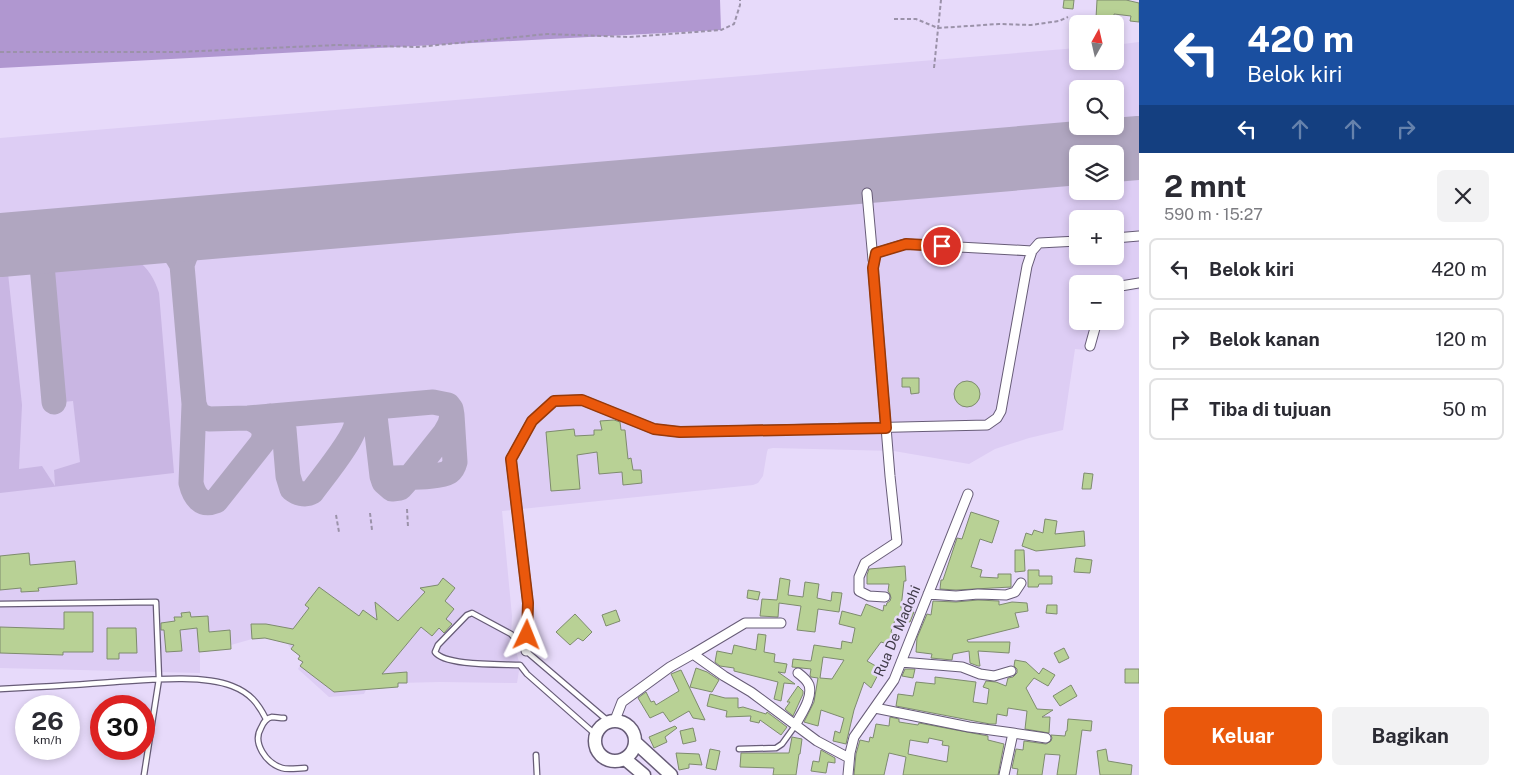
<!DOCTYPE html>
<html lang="id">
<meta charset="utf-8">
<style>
body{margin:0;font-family:"Public Sans",sans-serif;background:#f2f2f3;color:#2b2b33;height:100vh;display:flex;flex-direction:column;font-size:19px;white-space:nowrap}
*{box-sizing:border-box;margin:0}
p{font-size:16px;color:#7c7c81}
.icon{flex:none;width:28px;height:28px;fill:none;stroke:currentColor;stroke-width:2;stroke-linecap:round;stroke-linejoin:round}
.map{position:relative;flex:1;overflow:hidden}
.sheet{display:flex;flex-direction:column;background:#fff;width:375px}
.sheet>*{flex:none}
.banner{background:#1a4fa0;color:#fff;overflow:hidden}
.needle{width:32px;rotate:8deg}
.tools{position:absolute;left:1069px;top:15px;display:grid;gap:10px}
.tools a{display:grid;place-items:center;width:55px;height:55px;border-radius:8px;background:#fff;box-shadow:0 2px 8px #0003;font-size:25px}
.speed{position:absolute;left:15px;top:695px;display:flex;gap:10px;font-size:25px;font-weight:700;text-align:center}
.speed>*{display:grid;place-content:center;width:65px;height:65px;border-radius:50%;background:#fff;box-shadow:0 2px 8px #0003;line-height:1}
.speed small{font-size:12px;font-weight:400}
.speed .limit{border:8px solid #d22;background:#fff;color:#111}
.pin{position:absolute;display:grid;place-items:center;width:42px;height:42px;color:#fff;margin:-21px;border:2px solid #fff;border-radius:50%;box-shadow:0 1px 5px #0007}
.me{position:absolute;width:55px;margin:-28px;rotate:2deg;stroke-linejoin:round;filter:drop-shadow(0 0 4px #0008)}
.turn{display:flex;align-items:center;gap:18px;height:105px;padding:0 25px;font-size:22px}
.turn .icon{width:65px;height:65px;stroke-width:2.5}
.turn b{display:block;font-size:35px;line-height:42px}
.lanes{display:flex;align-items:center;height:48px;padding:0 25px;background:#0003;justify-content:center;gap:25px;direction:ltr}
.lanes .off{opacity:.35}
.round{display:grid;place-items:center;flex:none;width:52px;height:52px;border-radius:8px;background:#f2f2f3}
.headline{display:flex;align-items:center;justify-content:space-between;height:85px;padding:0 25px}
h1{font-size:30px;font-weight:700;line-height:38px}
.primary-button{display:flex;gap:10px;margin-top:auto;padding:10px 25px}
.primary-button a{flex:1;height:58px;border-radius:8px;background:#ea580c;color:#fff;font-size:20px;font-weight:700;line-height:58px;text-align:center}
.primary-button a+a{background:#f2f2f3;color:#2b2b33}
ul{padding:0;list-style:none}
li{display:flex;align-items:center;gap:15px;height:62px;margin:0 10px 8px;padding:0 15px;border:2px solid #e1e1e2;border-radius:8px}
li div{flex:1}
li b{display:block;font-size:19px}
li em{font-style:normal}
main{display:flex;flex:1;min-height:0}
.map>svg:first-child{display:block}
.built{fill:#ddcdf4;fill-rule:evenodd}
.green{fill:#c9b6e3}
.forest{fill:#b097d0}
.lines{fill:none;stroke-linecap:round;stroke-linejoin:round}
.taxiway{stroke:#b0a6c0;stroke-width:25}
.runway{stroke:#b0a6c0;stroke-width:64}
.building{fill:#b8d195;stroke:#7e8b6e;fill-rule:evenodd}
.lane-casing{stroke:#675c77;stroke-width:7}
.street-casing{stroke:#675c77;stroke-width:11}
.secondary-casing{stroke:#675c77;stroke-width:15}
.path{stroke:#9b92a9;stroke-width:2;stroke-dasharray:4 2.5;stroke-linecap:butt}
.lane{stroke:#fff;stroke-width:4.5}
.street{stroke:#fff;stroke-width:9}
.secondary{stroke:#fff;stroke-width:12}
.route-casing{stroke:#983908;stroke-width:12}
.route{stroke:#ea580c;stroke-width:9}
.labels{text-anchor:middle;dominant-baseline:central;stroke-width:5;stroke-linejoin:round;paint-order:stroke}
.street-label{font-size:14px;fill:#3f3a47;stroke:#e7dafa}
</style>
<main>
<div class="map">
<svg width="1139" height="775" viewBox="0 0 1139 775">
<rect width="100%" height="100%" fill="#e7dafa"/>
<path class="built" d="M1139,42V290L1115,291V284H1078V321H1096L1087,350L1075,349L1063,430L1029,438L995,449L969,464L894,451L773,448L768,449L767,452L763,476L758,483L753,485L502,511L512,616L511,634L520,665L517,683L440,682L398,683V687L366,690L364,694L329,697L298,669L302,662L298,659L299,656L291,649L287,643L265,638L252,639L231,645V649L200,652V673L0,668V138L1077,48L1078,61H1115V45ZM1078,89H1115V126H1078ZM1078,154H1115V191H1078ZM1078,219H1115V256H1078Z"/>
<path class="green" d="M119,256C124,257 130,258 135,260C148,266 155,280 159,293L174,473L0,493V274L8,273L22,405L19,469L42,466L55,486L54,470L80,462L73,401L63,402L53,266Z"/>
<path class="forest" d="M0,0H720L721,30L0,68Z"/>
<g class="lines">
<path class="taxiway" d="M219,226C196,235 190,241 182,265L194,404L191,483C194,496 201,507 216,501L262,443C268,429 260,422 248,418
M139,233C161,239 171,244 182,265
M40,242L54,402
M194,404L198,415L209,419L248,418L433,402L448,405L451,409L452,415L455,462C454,466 453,469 449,472C439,478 406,477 393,478
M364,408L372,412L375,416L382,476L384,482L392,489L400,488L410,477L445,433L450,424L452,416
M270,416L280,422L284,429L288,476L292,489C297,493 305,496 312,492C322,478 360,433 356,418C354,414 351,412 348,410"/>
<path class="runway" d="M0,245L1139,148"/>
</g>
<path class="building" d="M1064,0H1074L1073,9L1063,8Z
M1097,0H1126L1139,3V22L1130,21L1131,16L1114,14V19L1096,18Z
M902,378H919V393L911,394L910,387H902Z
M954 394a13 13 0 1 1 26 0a13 13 0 1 1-26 0Z
M614,420L620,422L621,430H625L628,459L631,458L633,470H641L642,483L623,485L622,472L599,474L597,452L577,455L580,489L551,491L546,432L574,429L575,436L594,435V430H602L600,421Z
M1084,473L1093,474L1091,489H1082Z
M971,512L999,521L992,543L980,539L971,567L982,570L980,577L998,578V574H1011V587L956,590L940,589L941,580H943L957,538L962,539Z
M1045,519L1057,521L1055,534L1084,531L1085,546L1036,551L1022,546L1026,533L1032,535L1034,530L1043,533Z
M1015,550H1024L1025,571L1015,572Z
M29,553L30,565L75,561L77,584L38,588L39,591L21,592V588L0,590V556Z
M1076,558L1092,560L1090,573L1074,572Z
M905,566L906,581H904L901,608L909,610V612H914L910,622L895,620L891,632L895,634L890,645L881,642L867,661L881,669L871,688L864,682L854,710L846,744L833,741L835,731L840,733L844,718L821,710L818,726L804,722L814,702L818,678L811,677L810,675L811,669L792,667L793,659L811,661L814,645L841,649L842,641L852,643L855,628L839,624L842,611L861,616L866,604L883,611L884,605L886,606L887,603L890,601L891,598L890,594L888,591L889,584H867V575L869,569ZM823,657L844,660L832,679L820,678Z
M1028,570H1039V576H1052V584H1039L1038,587H1028Z
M443,578L455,588L445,601L454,609L446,619L452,624L444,633L439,628L432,636L421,627L382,674L407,672V683H398V687L334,692L300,666L303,662L298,659L300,656L291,649L294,645L265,638L252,639L251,624H266L293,629L309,608L305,605L319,587L359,616L363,610L377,620L375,602L398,621L425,592L420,588L438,585Z
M780,578L790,580L788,595L803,597L805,582L819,584L817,598L831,601L832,592L842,593L839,612L818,609L815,632L797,630L801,606L779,603L778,617L760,616L762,599L777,600Z
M748,590L760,592L758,600L747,598Z
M978,600L999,601V605L1012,602L1027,603L1028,611L1015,613L1019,627L967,640L968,642H1010L1009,653L978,651L980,666H978L970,663L969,651L953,654L952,660L931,658L932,654L916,652L917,638L927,614L931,615L933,601L956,602Z
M1047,605H1057V614L1046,613Z
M616,610L620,621L606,626L602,615Z
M64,612H93V652H63V655L0,653V627L64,629Z
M190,612L191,617L208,616L209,632L230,630L231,649L199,652L197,628L180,630L182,651L166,652L164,630H161V623L175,621L174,617H182L181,613Z
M575,614L592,632L583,641L578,638L570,645L556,632Z
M107,628H136L137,653H119V659H107Z
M758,634L766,635L764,652L775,654L774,662L787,664L785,673L778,672L795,684L784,683L781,701L774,699L778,682L734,671V668L720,666L715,662L717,651L732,654L734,645L756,650Z
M1064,648L1069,658L1059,663L1054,653Z
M1015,660L1026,662L1039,674L1043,668L1055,675L1048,686L1034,678L1026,688L1037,709L1053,710L1042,717H1050L1049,733L1025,729L1027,711L1008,708L1007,716L997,714L996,724H990L896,706L898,694L913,696L916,682L935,684V677L976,682L973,702L987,704L989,689L983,687L986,681L996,682L1006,686L1008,678L1013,677L1017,673V669L1014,666Z
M696,668L707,672L719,680L712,692L690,687Z
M905,669H915L913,678L902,676Z
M1125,669H1139V683H1125Z
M681,670L705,720L693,718L689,711L670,722L663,712L650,718L638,698L646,692L651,702L654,701L656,705L679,691L671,674Z
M1071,685L1077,696L1060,706L1053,696Z
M798,686L803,691V694L793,716L785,709L790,702H787Z
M710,694L725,698H738V708L743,707L766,714L767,712L787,727L781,735L760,720L759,723L750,721L751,716L726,717L727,711L707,706Z
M890,717L899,719V722L918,725L919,723L988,736V740L1004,744L998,775H903L906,757L889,753L884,775H854L856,754L860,740L869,742L870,737L873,738L876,724L889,726ZM929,738L943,741L942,745L949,746L947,762L908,754L910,740L928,743Z
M1068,719L1092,721L1091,731L1082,730L1076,775H1057L1060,755L1045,754L1042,775H1017L1018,769L1012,768L1016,749L1023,750L1024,741L1046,744L1051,741L1052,738L1051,735L1065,736L1066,731H1067Z
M675,726L677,728L665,737L667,742L654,748L649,737Z
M693,728L696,741L683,744L680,731Z
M792,737L802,739L800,754H799L796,775H773L774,768L740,767L741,753H789Z
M710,749L720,751L716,770L706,768Z
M1106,749L1108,761L1132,765L1131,775H1100L1097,751Z
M821,750L835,758V763L828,762L826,773L811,771L813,761L819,762Z
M676,753L699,754L702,765L689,764V768L679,770Z"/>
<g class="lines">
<g class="lane-casing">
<path id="lane" d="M0,604L156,602L159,679L144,775
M0,689C38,687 76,685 114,682C147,680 201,674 232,686C250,693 258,703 266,719
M284,718C280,718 275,717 272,717C266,718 263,723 261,728C252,743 266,763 282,768C288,770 298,768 305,768
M595,734L527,674L520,665C502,664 444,666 435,652L438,645L467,615L472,613L511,634L526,651L608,721
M739,749L776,748L782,744L795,726
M536,755L537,775"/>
</g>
<g class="street-casing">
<path id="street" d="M867,193L873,260
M1115,238L1139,236
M1115,287L1139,283
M1090,346L1097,321
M928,594L956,596L978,594L1006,595L1015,592L1021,583
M885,597L869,596L859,591V577L865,563L897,542L890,476L873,268L876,253L905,244L1032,251
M526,651L528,603L511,459L532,421L554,401L582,400L654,429L680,432L987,425L997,418L1001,411L1027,266L1032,251L1039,243L1078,241
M693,654L745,623H781
M901,662L962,667L980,674L994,676L1011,671
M875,708L969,727L1013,733L1004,775
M615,720L622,702L670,667L693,654L724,676L751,692L817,741L849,758
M796,724C801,714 813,698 809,685C807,680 802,676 798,673
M1013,733L1046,738
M848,775L850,753L854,737L894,680L968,494"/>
</g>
<g class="secondary-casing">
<path id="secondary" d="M595 741a20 20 0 1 1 40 0a20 20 0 1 1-40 0Z
M635,742L671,775
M625,759L644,775"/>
</g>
<path class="path" d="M894,19H916L938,28L999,24L1031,25L1059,21L1068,17
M0,52H178L338,45L418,47L547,34L630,37L696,32L721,30L734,24L740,5V0
M934,68L941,0
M407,509L408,527
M370,513L372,530
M336,515L339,532"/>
<use href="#lane" class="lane"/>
<use href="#street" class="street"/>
<use href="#secondary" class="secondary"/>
</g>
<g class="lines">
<g class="route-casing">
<path id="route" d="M527,635L528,603L511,459L532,421L554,401L582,400L654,429L680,432L886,428L873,268L876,253L906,244L942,246"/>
</g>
<use href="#route" class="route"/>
</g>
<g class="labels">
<g class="street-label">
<text transform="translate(897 631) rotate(-67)">Rua De Madohi</text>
</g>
</g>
</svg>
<div class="tools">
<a><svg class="needle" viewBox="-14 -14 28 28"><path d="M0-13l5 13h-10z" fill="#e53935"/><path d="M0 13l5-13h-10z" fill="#7c7c81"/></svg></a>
<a><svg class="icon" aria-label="search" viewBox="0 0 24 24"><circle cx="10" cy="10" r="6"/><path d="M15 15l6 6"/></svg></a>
<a><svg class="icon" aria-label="layers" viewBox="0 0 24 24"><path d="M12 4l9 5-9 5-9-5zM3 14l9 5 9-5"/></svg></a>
<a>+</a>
<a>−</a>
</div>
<div class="speed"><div>26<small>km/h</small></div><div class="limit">30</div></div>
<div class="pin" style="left:942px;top:246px;background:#d93025"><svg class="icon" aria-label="arrive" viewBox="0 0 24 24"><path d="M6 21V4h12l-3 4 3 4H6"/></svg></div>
<svg class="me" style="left:527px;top:635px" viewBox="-20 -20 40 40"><path d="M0-17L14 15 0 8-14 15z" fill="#ea580c" stroke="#fff" stroke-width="4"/></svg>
</div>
<section class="sheet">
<div class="banner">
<div class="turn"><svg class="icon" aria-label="left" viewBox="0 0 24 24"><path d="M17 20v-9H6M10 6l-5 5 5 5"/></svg><div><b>420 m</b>Belok kiri</div></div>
<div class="lanes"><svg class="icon" aria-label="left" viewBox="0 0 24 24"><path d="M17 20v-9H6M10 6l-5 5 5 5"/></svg><svg class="icon off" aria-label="ahead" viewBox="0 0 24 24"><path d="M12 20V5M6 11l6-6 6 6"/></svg><svg class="icon off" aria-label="ahead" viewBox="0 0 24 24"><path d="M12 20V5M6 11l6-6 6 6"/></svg><svg class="icon off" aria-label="right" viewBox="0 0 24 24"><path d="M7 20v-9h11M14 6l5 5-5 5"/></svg></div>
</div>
<div class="headline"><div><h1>2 mnt</h1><p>590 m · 15:27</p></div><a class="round"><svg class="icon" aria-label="close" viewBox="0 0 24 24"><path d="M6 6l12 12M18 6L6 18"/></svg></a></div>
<ul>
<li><svg class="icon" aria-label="left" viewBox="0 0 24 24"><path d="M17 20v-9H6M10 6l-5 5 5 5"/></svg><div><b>Belok kiri</b></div><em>420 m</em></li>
<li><svg class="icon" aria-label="right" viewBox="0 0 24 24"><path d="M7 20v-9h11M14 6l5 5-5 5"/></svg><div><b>Belok kanan</b></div><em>120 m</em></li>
<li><svg class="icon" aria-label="arrive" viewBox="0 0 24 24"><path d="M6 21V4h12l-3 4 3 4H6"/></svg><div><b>Tiba di tujuan</b></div><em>50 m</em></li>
</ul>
<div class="primary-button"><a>Keluar</a><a>Bagikan</a></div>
</section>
</main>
